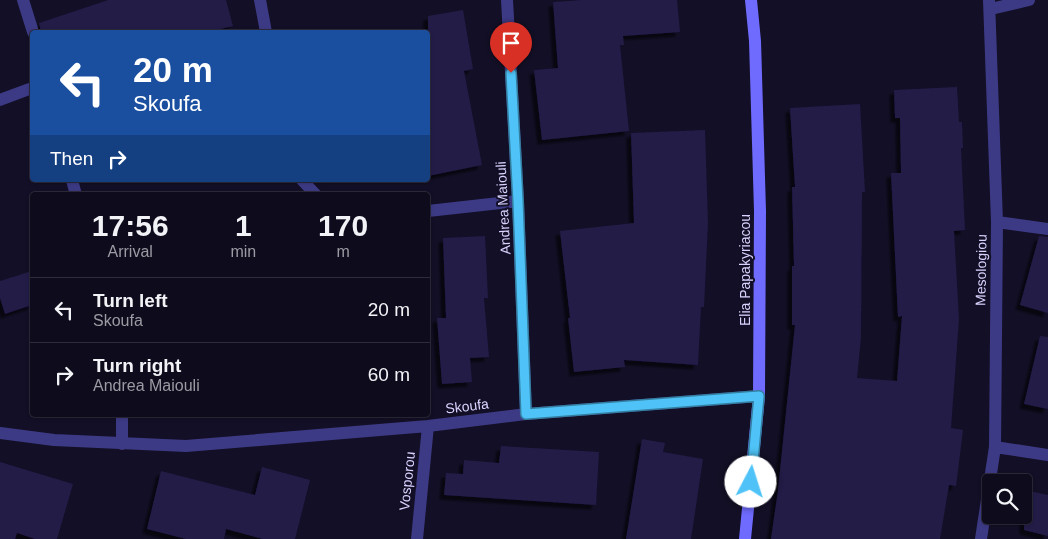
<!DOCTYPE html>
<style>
body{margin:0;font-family:Arial,sans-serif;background:#1c1929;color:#f1f3f6;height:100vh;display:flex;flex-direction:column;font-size:19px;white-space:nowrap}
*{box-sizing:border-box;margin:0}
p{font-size:16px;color:#9b9ba3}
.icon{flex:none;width:28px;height:28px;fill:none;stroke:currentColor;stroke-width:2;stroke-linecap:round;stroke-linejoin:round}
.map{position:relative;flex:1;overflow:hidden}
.side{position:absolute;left:30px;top:192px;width:400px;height:225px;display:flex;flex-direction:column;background:#0e0b1c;border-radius:5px;box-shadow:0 1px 4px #0004,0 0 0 1px #2e2b3b}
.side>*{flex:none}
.guide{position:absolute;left:30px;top:30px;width:400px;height:152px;border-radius:5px;box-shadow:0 1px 4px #0004,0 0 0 1px #2e2b3b;background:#1a4fa0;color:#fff;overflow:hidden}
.buttons{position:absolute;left:982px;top:474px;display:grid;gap:10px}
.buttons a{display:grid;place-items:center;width:50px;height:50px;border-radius:5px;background:#0e0b1c;box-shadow:0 1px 4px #0004,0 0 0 1px #2e2b3b;font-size:25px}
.pin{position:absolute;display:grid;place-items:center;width:42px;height:42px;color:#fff;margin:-51px -21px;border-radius:50% 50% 50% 0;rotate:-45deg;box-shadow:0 0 5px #0007}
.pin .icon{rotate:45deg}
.me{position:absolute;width:55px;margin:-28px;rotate:5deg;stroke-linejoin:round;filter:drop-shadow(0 0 4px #0008)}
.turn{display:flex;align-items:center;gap:18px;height:105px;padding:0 20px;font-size:22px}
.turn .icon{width:65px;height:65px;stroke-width:2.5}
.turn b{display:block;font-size:35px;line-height:42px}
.then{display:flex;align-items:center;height:48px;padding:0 20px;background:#0003;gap:10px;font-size:19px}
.eta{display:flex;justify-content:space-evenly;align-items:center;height:85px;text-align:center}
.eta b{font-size:30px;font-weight:700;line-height:35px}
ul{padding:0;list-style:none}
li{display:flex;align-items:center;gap:15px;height:65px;padding:0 20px;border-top:1px solid #2e2b3b}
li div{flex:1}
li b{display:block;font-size:19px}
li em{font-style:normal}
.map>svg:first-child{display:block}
.building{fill:#241b47;filter:url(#shadow)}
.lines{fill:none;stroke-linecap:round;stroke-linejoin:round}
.minor{stroke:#3d3a85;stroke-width:12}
.secondary{stroke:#6f6bff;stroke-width:12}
.route-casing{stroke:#337fa1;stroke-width:12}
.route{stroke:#4fc3f7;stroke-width:9}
.labels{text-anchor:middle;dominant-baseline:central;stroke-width:4;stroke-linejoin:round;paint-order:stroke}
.street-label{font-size:14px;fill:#d9d4ff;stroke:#130f26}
</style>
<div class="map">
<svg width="1048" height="539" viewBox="0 0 1048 539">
<defs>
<filter id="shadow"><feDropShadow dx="-4.5" dy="4.5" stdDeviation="1" flood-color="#0009"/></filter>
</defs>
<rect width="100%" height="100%" fill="#130f26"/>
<path class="building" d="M108,0H226L233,26L208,32H41L39,23Z
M582,0H677L680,32L623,36L624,45H620L629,131L542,140L534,70L558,68L553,2Z
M463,10L473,69L464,71L482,165L428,176V16Z
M957,87L959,122H962L963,148H961L965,230L954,231L959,319L951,428L963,430L956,486L949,485L940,539H771L778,490L795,325H792V266H794L792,187H795L790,108L860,104L865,192H862L861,337L857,378L897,381L902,316L898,317L891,173H901L900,118H895L894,90Z
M705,130L708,223L704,307H701L698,365L624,360L625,367L574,372L568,318H570L560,231L634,223L631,133Z
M485,236L488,298H484L489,357L470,358L472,382L442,384L437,318H446L443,238Z
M1039,236L1048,237V313L1020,305Z
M32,271V305L5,314L0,298V281Z
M1040,336L1048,337V409L1024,404Z
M642,439L665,443L663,452L703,459L691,539H626Z
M501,446L599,452L596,505L444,495L446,473L463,474L464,460L499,463Z
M0,462L73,484L57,539H35L17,533L15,539H0Z
M262,467L310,480L295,539H263L226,529L224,539H186L147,529L161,471L255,495Z
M1024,490L1048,495V536L1024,530Z"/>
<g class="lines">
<path class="minor" d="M23,0L33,32
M260,0L266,32
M507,0L518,201L526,414
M991,9L1029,0
M0,100L32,88
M72,180L76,195
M302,180L316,195
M428,211L518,201
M997,222L1048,229
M0,433L54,440L186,446L428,426L526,414L759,396
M122,444V415
M995,447L1048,455
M417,539L428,426
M981,539L995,447L997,222L989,0"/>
<path class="secondary" d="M745,539L759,396L760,211L755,41L751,0"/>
</g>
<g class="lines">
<g class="route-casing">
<path id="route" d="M511,73L518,201L526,414L759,396L751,482"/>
</g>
<use href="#route" class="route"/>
</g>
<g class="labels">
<g class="street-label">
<text transform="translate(503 208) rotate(-93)">Andrea Maiouli</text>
<text transform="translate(745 270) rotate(-90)">Elia Papakyriacou</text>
<text transform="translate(981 270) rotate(-89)">Mesologiou</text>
<text transform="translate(467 406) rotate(-7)">Skoufa</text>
<text transform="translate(407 481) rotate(-84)">Vosporou</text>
</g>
</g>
</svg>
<div class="buttons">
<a><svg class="icon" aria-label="search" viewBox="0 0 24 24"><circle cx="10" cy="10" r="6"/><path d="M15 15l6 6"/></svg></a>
</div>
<div class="pin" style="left:511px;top:73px;background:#d93025"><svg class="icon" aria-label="arrive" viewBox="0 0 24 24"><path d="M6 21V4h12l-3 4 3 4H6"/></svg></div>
<svg class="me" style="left:751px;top:482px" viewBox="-20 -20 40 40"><circle r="19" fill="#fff"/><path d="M0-13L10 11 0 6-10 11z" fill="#4fc3f7"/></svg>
<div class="guide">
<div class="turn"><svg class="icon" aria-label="left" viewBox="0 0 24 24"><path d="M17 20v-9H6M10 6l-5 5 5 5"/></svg><div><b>20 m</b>Skoufa</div></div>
<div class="then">Then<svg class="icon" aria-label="right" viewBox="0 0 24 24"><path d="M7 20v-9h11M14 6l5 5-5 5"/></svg></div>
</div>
<section class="side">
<div class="eta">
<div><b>17:56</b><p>Arrival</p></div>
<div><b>1</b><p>min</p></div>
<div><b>170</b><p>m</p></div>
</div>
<ul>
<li><svg class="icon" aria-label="left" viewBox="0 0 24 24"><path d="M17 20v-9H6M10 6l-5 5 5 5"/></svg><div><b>Turn left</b><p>Skoufa</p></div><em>20 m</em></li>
<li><svg class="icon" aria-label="right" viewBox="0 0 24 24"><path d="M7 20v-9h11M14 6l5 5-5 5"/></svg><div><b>Turn right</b><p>Andrea Maiouli</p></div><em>60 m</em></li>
</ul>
</section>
</div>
